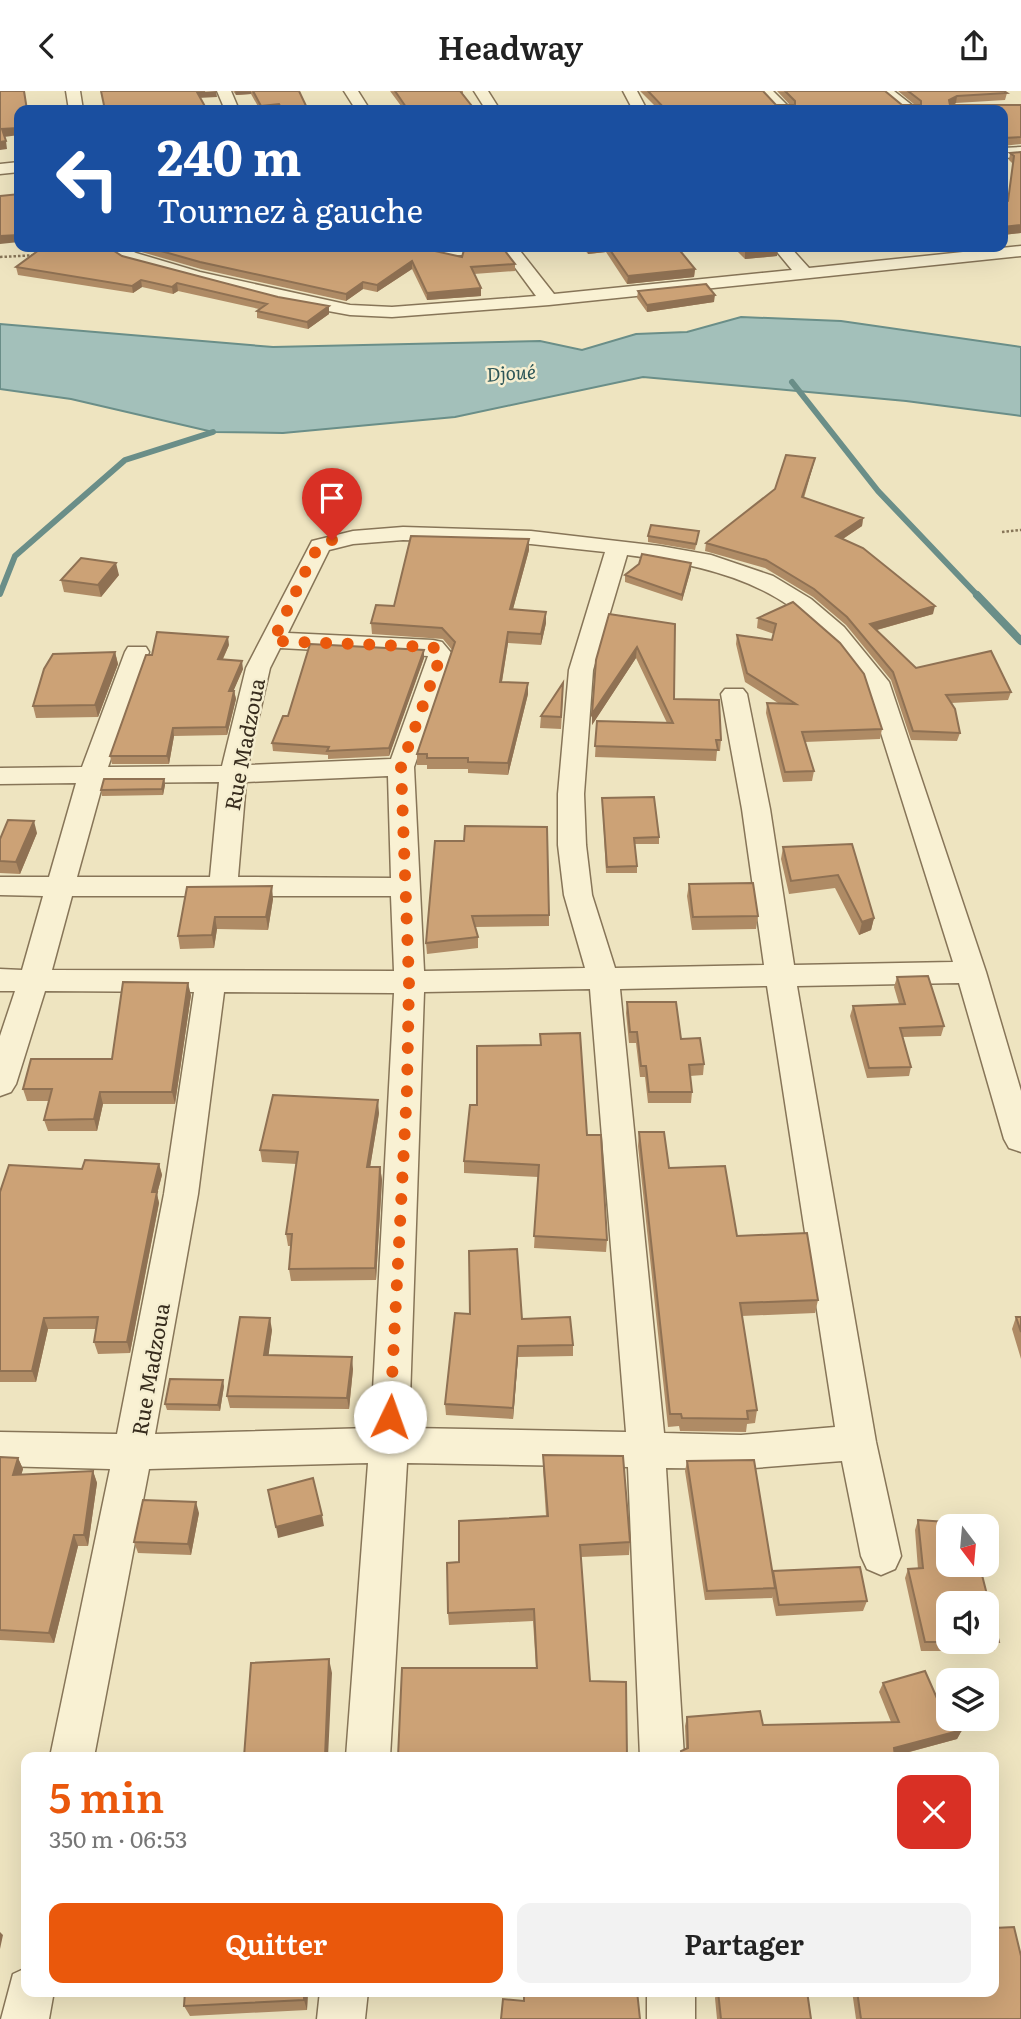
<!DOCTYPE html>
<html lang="fr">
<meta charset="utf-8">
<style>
body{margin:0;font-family:Literata,serif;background:#f2f2f2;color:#222;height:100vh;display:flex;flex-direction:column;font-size:26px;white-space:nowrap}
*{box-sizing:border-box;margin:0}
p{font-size:23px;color:#767676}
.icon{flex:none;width:38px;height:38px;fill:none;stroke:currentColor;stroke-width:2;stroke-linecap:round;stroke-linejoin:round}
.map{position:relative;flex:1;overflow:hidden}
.sheet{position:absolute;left:21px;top:1661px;width:978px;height:245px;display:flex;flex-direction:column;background:#fff;border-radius:14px;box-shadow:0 7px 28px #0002}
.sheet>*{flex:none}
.banner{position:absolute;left:14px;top:14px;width:994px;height:147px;border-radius:14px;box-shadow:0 7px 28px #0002;background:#1a4fa0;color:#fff;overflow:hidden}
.needle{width:46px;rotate:164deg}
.tools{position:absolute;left:936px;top:1423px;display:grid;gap:14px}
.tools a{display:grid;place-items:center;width:63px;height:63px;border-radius:14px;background:#fff;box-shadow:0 7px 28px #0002;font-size:35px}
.pin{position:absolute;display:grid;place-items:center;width:60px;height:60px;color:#fff;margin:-72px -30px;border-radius:50% 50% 50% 0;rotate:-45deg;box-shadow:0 0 7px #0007}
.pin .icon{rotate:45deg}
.me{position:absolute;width:77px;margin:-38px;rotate:3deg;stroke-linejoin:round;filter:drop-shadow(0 0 5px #0008)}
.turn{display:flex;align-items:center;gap:24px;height:147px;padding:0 28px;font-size:32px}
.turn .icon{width:91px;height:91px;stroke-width:2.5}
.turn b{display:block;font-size:49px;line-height:60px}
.round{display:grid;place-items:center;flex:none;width:74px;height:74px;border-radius:14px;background:#f2f2f2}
.head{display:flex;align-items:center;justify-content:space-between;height:119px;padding:0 28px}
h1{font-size:42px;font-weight:600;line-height:52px;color:#ea580c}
.primary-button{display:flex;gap:14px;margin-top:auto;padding:14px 28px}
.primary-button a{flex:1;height:80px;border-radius:14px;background:#ea580c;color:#fff;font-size:28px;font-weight:600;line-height:80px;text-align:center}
.primary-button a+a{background:#f2f2f2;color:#222}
header{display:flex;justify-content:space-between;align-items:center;height:91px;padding:0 28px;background:#fff;font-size:32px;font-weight:600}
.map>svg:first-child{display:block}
.water{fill:#a3c0ba;stroke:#6a8e88;stroke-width:2}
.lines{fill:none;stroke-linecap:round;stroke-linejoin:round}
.stream-far1{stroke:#6a8e88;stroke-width:6}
.stream{stroke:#6a8e88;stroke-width:8}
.street-casing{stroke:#877558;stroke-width:3}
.path{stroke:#877558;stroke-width:2.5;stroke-dasharray:2.5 2;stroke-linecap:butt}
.street{fill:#f9f1d3;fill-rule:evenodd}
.wall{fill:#af8b65}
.shaded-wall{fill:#8f7153}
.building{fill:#cca276;stroke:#8f7153;stroke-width:2;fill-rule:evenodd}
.route{stroke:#ea580c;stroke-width:12;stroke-dasharray:0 21.6}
.labels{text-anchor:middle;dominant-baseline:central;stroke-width:5;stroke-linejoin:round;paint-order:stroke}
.far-water-label{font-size:19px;font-style:italic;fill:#2c5557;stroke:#f5eed0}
.street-label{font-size:21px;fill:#372c1d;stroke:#f5eed0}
</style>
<header><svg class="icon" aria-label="back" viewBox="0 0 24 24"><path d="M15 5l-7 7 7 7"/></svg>Headway<svg class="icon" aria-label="share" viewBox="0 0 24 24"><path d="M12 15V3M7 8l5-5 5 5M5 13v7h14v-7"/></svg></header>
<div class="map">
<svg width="1021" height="1928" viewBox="0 0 1021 1928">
<rect width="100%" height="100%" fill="#eee4c0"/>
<path class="water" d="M741,226L841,230L1021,256V325L906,310L643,286L455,326L283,342L213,341L71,308L0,298V233L273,256L540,250L582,259L636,243L687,241Z"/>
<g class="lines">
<path class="stream-far1" d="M792,291L878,400L979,506
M0,503L15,465L125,369L213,341"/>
<path class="stream" d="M977,504L1021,550"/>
<g class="street-casing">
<path id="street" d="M66,0H80L83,19H69Z
M217,0H231L239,19H225Z
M344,0H358L370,19H356Z
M474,0H488L500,19H486Z
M623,0H637L647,19H633Z
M758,0H773L792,19H777Z
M878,0H894L918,19H902Z
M1021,56V66L1003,67V57Z
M19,71V81L0,83V73Z
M1021,155V165L549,214L392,226L350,224L279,211L124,170L104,156H124L136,162L200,181L350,214L392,216L536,205L500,156H517L554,203L792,179L773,156H790L809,177Z
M408,156H494C484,167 417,167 408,156Z
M403,436L531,440L660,455L711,464L773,485L811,508L844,536L889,591L986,881L1021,1000V1061L1009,1057L1004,1048L959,892L797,895L876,1351L901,1465L895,1478L881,1484L867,1478L861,1465L842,1370L741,1378L666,1377L684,1666H640L628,1376L407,1372L390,1666H346L368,1372L149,1378L94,1666H50L110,1378L0,1375V1341L117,1343L164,1103L194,901L45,900L16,993L11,1001L0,1005V945L15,900H0V878L22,879L43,805L0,804V786H49L76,692L0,693V677L82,676L125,561L128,556H146L149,561L108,676L222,675L246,577L312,450L353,440ZM403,449L531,453L605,461L569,579L558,703V754L564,804L585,877L424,880L414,676L453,564L442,551L433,549L288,542L329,459L353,453ZM627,464C734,478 799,500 865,591L953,871L794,874L770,718L747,603L743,598H725L721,603L742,718L764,874L615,877L592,804L586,754L584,703L593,579ZM280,557L428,565L391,668L248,674L270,577ZM388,685L391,787L238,786L246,691ZM219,691L210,786H77L103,692ZM72,805H391L394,880L52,879ZM767,895L835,1336L741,1344L664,1342L620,898ZM590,898L626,1341L409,1337L424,901ZM224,901L394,902L371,1337L155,1343L198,1103Z
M26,1877V1900H54L49,1928H1L13,1883Z
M320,1900H368L365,1928H317Z
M647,1900H695V1928H647Z"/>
</g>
<path class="path" d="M0,166L38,164
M1002,441L1021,439"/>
<use href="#street" class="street"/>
</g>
<path class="wall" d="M233,0H299L308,19H260L251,3L236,4Z
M390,0H463V3L475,19H404Z
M640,0H763L776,14H790L777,0H885L902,14H915L898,0H1004L1007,2L1005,9L956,12L952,14H1021V54V53L1003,55V19H659Z
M1021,61V142L1003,144V111L1008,110L1013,73L1009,69L1010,62Z
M124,156H417L462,166L515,173V180L474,183L481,205L427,209L412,178L377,201L363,198L346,210L201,178Z
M582,156H677L695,178L694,186L627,193L606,161L588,163Z
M733,156H777V165L745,168Z
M122,165L278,206L329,215V223L308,238L257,227V220L259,218L178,200L173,203L142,196L133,202L18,184L16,176Z
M638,200L714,211L647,221L637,207Z
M815,367L813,375L804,407L863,427L862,435L843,448L933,523L877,539L916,577L1011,601L1008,609L951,612L960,642L957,650L911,649L891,589L846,534L813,506L765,477L705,460L706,452Z
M699,440L695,459L648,451V445Z
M529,459L513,518L546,532L541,554L508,552L502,591L528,603L508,684L468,682V678H427V674H417V663L452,559L443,548L372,543L371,532L394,515Z
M691,472V478L682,510L625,491V484L639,473Z
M119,484L101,506L64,501L61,489Z
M793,511L882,638L880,648L805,651L814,680L812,690L783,691L766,622L767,612H778L745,591L736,553L737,544L772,549L774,543L757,537L758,527Z
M609,523L675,533L674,608L721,649L720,660H717L716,670L595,666L597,630L667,632L636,567L592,634Z
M229,554L223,568L243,578L233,600H234L236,608L227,644L174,645L169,673H112L110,665Z
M424,559V567L389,665L328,668V664L273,660L272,652L288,625Z
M115,561L118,573L98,626L36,627L33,615Z
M563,604L561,638L540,637L541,625Z
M164,688L165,694L163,704L102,705L101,699Z
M602,707L659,746V753H635L637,775V782H606Z
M37,742L20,783L0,782V748Z
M435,750L549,824V835L475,836L478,846V857L427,863L426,852Z
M852,753L874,827L871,839L859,844L835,797L789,803L781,768L783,756Z
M689,793L758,825L756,838L692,839L687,805Z
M187,796L273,808L268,839L217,838L214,857L180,858L178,845Z
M897,886L944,935L941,945L903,946L911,976L909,985L867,987L850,925L853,915L899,913L894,896Z
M191,904L175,1013H103L97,1040H48L44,1029L49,1010H27L23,998L112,968Z
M627,911L681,948L704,973L703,984L690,985L692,1001L691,1012H648L645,986H640L636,952H629L626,922Z
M540,943L587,1044L607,1149L606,1161L534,1157L538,1086L464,1082V1070L477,1014L540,954Z
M379,1022L370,1076H380L382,1089L376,1189L291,1190L289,1178L291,1155H288L286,1143L296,1073L262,1071L260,1059Z
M639,1041L669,1077L737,1145L818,1209L815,1222L742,1225L757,1319L755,1332L747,1333L746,1341L680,1340L679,1335L668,1336L638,1055Z
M159,1073L162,1084L157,1103L159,1112L130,1262L98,1263L94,1251L96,1238H48L36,1291H0V1101L82,1078Z
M1016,1226H1021V1268L1012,1238Z
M522,1228L573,1254V1265L518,1266L513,1328L446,1324L445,1313Z
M272,1239L268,1264L353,1278L349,1318L230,1317L227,1305Z
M224,1295L220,1320L167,1319L165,1313Z
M543,1364L630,1451L629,1464L581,1466L590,1590L627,1666L536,1577L533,1530L449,1534L448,1522L459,1471L546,1425L543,1377Z
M0,1366L18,1367L23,1378L21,1384L93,1380L97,1392L88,1455H78L54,1552L0,1549Z
M687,1370L772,1482L867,1510L863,1520L776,1525L772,1505V1507L705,1509L685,1380Z
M199,1422L191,1464L138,1462L134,1451Z
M918,1429L982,1484L999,1551L994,1560H921L905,1487L908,1478H918L915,1439Z
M883,1592L962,1639L957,1648L895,1665V1666H680L681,1660L686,1658L685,1635L687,1626L763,1634L891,1631L879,1601Z
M308,1900L307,1919L190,1925L184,1915Z
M717,1900H807L811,1928H717L715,1907Z
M852,1900H994L1021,1928H856Z"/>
<path class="shaded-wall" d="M216,0L217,6L198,7L197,1Z
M235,0H251V3L236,4Z
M957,5L956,12L948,17L949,9Z
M279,13V19H261V15Z
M19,37V44L4,46L2,38Z
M6,50L7,58L0,59V51Z
M1021,134V142L1003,144V136Z
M19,144V151L0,153V145Z
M588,156H606V161L588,163Z
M778,157L777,165L745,168V160Z
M412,170V178L377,201V194Z
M695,178L694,186L627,193L628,185Z
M141,189L142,196L133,202L132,195Z
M363,191V198L346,210V203Z
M177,192L178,200L173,203L172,196Z
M481,197V205L427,209V202Z
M715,204L714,211L647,221V214Z
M329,215V223L308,238L307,231Z
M815,367L813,375L801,414L802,406Z
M863,427L862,435L835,453L836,445Z
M529,448V459L510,529V518Z
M116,472L119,484L101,506L98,494Z
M691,472V478L682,510V504Z
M935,515L933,523L869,541L870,533Z
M546,521V532L541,554V543Z
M508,541V552L500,602V591Z
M228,546L229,554L219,576L218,568Z
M637,556L636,567L592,634V623Z
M424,559V567L389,665V657Z
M115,561L118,573L98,626L95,614Z
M242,570L243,578L230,608L229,600Z
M528,592V603L508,684V672Z
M234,600L236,608L227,644L226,636Z
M173,637L174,645L169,673L167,665Z
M164,688L165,694L163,704L162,698Z
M34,730L37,742L20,783L16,771Z
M272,795L273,808L268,839L266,826Z
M215,826L217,838L214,857L212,844Z
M874,827L871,839L859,844L862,831Z
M188,892L191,904L175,1013L172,1001Z
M100,1001L103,1013L97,1040L94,1028Z
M378,1009L379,1022L368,1089L367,1076Z
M159,1073L162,1084L157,1103L159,1112L130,1262L127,1251L152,1101Z
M380,1076L382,1089L376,1189L375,1177Z
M44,1227L48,1238L36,1291L32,1280Z
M270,1227L272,1239L267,1276L264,1264Z
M518,1255V1266L513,1328V1317Z
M352,1266L353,1278L349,1318L347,1307Z
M223,1289L224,1295L220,1320L218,1314Z
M18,1367L23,1378L18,1395L13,1384Z
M93,1380L97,1392L88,1455L84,1444Z
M196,1411L199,1422L191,1464L188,1453Z
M322,1424L324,1435L278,1447L276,1436Z
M74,1444L78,1455L54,1552L49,1542Z
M329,1568L332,1582L328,1666H325Z
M962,1639L957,1648L890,1666L894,1657Z
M0,1841L3,1844L0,1858Z
M304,1900H308L307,1919L304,1909Z"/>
<path class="building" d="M0,0H24L27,19H19V23H18L19,37L2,38L6,50L0,51Z
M101,0H205L197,1L207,19H105Z
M253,0H299L308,19H282L279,13L261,15Z
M395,0H460L475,19H440L436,15L406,16Z
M648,0H763L776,14H795V10L785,0H885L902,14H921V10L908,0H1004L1007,2L957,5L949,9L950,14H1021V46L1004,47L1003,52V19H666Z
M1021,61V134L1003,136V111L1008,110L1014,65L1010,62Z
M19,103V144L0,145V105Z
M43,156H91V157L108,156L122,165L278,206L329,215L307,231L257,220L267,213L177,192L172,196L141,189L132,195L16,176Z
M147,156H417L462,166L464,159L483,156H502L515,173L471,176L481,197L427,202L412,170L377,194L363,191L346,203L200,171Z
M608,156H677L695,178L628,185Z
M741,156H777L778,157L745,160Z
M706,193L715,204L647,214L638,200Z
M786,364L815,367L802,406L863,427L836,445L863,457L935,515L870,533L916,577L991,560L1011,601L946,604L955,618L960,642L913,640L893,581L847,526L814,498L766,469L706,452L775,398Z
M651,434L699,440L696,453L648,445Z
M411,445L529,448L510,518L546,521L541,543L508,541L500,591L528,592L508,672L468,671V667H427V663H417L455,551L442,537L371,532L376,514L394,515Z
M642,463L691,472L682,504L625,484L639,473Z
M81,467L116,472L98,494L61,489Z
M793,511L840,552L864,583L882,638L802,641L814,680L785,681L767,612L796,613L747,582L737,544L772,549L776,533L758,527Z
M609,523L675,533L674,608L719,609L721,649H716L718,659L595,655L597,630L673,632L637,556L592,623L596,569Z
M157,541L228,546L218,568L242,570L229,600H234L226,636L173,637L167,665H110L146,564H152Z
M310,553L424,559L389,657L327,660L329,656L272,652L283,625H288Z
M115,561L95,614L33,615L44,578L53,563Z
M563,592L561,626L541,625Z
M104,688H164L162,698L101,699Z
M654,706L659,746L634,747L637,775L607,776L602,707Z
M8,729L34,730L16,771L0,770V748Z
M465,735L547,736L549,824L472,825L478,846L426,852L435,750H464Z
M852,753L874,827L862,831L838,784L791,790L783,756Z
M753,792L758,825L693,826L689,793Z
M272,795L266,826H215L212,844L178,845L187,796Z
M928,885L944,935L900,937L911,976L869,977L853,915L905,913L897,886Z
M123,891L188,892L172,1001H100L94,1028L44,1029L52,998H23L31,968H112Z
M627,911H676L681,948L700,947L704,973L689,974L692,1001H649L646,975H641L637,941H630Z
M580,942L587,1044H601L607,1149L534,1145L539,1074L464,1070L470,1014H477V955L541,954L540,943Z
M273,1004L378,1009L367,1076H380L375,1177L289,1178L292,1143H286L298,1061L260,1059Z
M639,1041H664L669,1077L725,1075L737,1145L807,1142L818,1209L740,1212L757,1319L747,1320L748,1328L682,1327L681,1323H670Z
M85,1069L159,1073L152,1101H157L127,1251H94L98,1226L44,1227L32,1280H0V1101L9,1074L82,1078Z
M517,1158L522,1228L570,1226L573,1254L518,1255L513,1317L445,1313L455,1222L470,1223L469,1160Z
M240,1226L270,1227L264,1264L352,1266L347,1307L227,1305Z
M1016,1226H1021V1241Z
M170,1288L223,1289L218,1314L165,1313Z
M543,1364L623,1365L630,1451L580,1454L590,1590L626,1591L627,1666H398L402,1577H537L534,1518L448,1522L447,1472L459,1471V1430L548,1425Z
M0,1366L18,1367L13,1384L93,1380L84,1444H74L49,1542L0,1539Z
M754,1369L775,1497L707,1500L687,1370Z
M313,1387L322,1424L276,1436L268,1399Z
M143,1409L196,1411L188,1453L134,1451Z
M918,1429L976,1433L977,1435H948V1474H981L982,1484L999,1551H925L908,1478L923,1477ZM948,1512H987V1550H948Z
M860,1476L867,1510L779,1514L773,1480Z
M329,1568L325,1666H244L251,1572Z
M925,1580L947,1630H960L962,1639L894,1657L895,1666H682L681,1660L688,1657L687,1626L760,1620L763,1634L899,1631L883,1592Z
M1014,1836L1021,1865V1928H861L857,1900H994V1837Z
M185,1900H304V1909L184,1915Z
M524,1900H637L640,1928H501L503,1908L524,1910Z
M718,1900H807L811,1928H721Z"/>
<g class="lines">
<path class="route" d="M332,449L320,455L313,464L273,550L433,556L441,564L401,676L409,891L407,998L390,1326"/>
</g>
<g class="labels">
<g class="far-water-label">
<text transform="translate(511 281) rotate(-4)">Djoué</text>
</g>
<g class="street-label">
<text transform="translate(243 653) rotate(-79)">Rue Madzoua</text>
<text transform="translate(149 1278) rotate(-80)">Rue Madzoua</text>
</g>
</g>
</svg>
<div class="tools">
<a><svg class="needle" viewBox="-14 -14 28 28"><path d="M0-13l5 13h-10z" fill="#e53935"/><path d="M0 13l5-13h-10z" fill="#767676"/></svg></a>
<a><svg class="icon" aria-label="sound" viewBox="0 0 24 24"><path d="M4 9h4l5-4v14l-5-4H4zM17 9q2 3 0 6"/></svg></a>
<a><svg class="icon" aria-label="layers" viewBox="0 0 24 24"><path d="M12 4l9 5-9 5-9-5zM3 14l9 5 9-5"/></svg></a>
</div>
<div class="pin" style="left:332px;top:449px;background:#d93025"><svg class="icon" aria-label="arrive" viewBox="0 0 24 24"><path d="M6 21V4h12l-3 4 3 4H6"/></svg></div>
<svg class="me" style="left:390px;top:1326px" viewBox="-20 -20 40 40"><circle r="19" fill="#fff"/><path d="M0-13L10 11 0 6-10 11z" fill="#ea580c"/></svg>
<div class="banner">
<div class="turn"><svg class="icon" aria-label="left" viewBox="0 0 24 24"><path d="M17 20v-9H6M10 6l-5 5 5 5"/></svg><div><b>240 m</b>Tournez à gauche</div></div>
</div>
<section class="sheet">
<div class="head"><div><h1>5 min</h1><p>350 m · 06:53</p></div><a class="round" style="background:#d93025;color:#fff"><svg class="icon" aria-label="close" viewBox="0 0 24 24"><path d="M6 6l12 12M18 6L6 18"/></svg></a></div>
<div class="primary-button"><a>Quitter</a><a>Partager</a></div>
</section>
</div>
